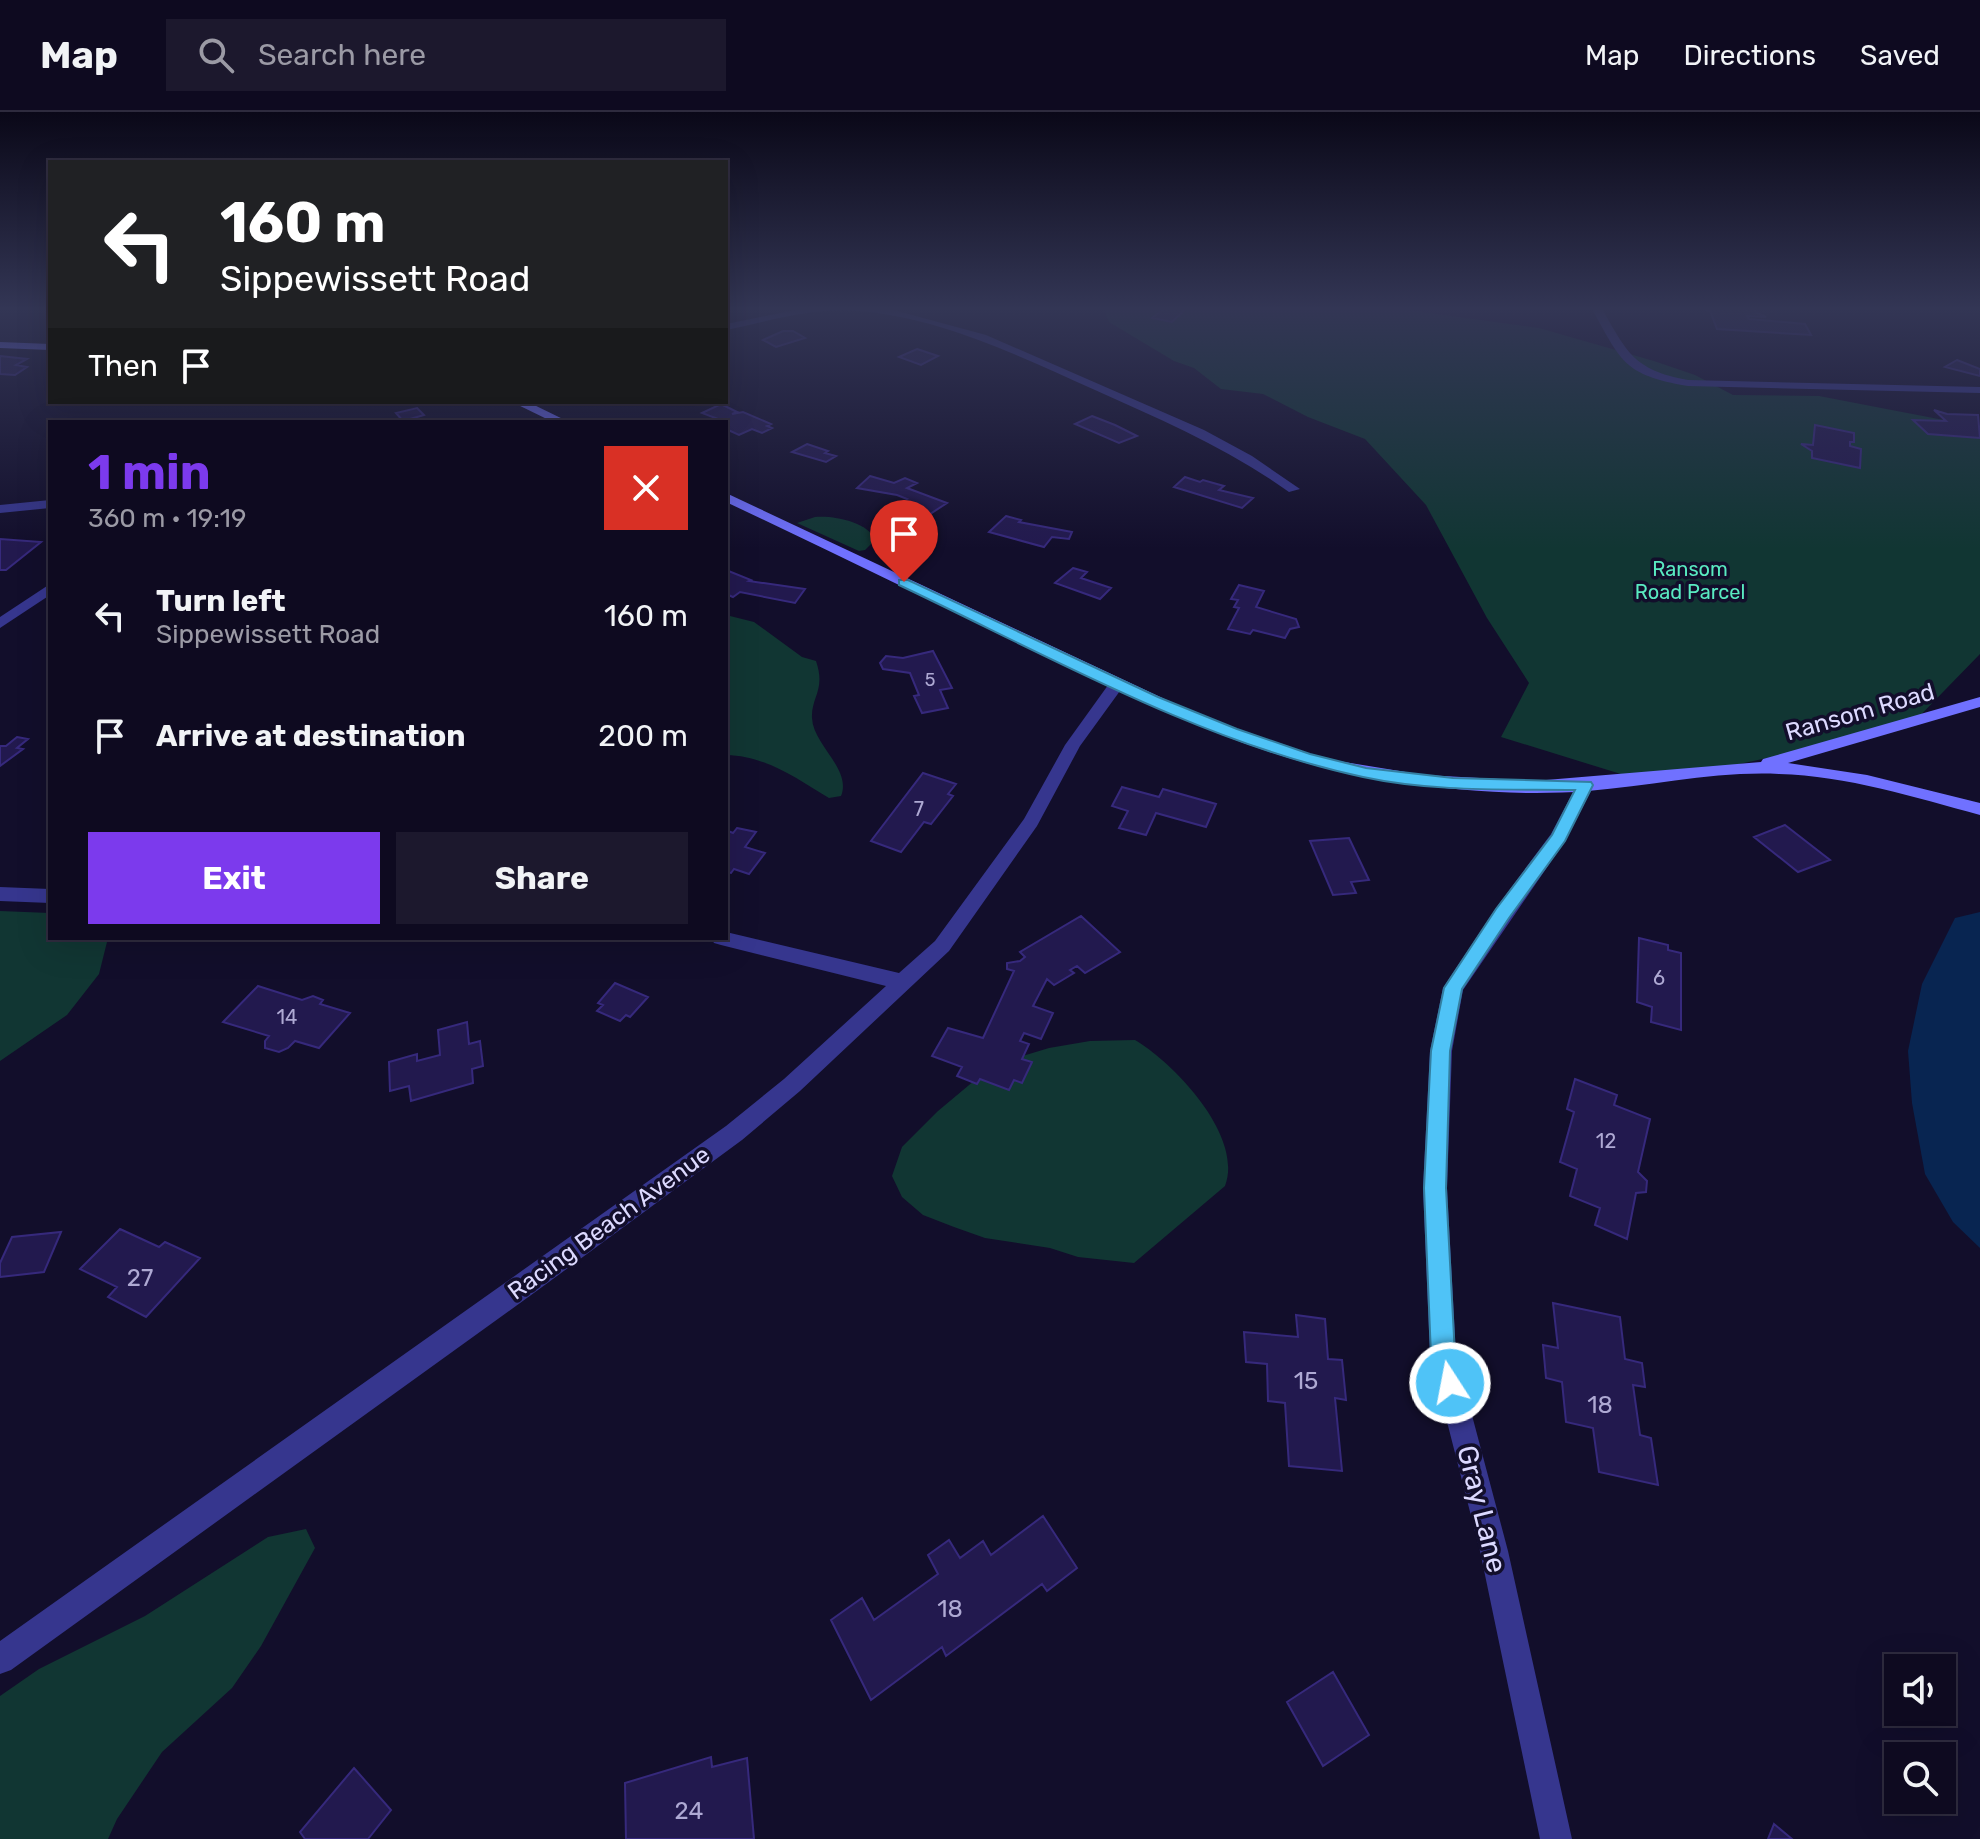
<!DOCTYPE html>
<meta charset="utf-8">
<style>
body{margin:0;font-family:Rubik,sans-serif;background:#1c182d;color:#f1f3f6;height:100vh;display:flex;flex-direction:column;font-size:30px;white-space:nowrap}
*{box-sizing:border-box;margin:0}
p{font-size:26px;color:#9b9aa5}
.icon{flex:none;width:44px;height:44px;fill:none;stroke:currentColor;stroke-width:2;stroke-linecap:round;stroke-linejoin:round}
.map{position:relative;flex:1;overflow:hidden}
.drawer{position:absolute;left:48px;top:308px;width:680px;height:520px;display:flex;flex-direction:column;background:#0e0a20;border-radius:0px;box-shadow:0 8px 32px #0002,0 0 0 2px #2e2b3e}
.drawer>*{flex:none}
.hud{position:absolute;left:48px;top:48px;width:680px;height:244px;border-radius:0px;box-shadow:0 8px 32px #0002,0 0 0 2px #2e2b3e;background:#202124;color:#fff;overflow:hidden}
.fabs{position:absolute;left:1884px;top:1542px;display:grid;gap:16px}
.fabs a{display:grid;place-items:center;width:72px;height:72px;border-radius:0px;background:#0e0a20;box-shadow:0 8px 32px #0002,0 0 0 2px #2e2b3e;font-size:40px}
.pin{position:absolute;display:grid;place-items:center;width:68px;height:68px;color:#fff;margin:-82px -34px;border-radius:50% 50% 50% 0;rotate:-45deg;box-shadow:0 0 8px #0007}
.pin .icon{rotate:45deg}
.me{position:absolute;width:88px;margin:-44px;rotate:349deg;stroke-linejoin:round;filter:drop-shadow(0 0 6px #0008)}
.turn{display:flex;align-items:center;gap:28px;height:168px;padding:0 40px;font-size:36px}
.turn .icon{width:104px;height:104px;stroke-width:2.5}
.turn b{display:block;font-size:56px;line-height:68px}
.then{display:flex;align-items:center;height:76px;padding:0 40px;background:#0003;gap:16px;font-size:30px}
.round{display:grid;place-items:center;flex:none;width:84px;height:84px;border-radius:0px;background:#1c182d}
.overview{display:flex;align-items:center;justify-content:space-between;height:136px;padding:0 40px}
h1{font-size:48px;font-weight:700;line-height:60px;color:#7c3aed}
.cta{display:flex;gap:16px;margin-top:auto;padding:16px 40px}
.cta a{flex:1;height:92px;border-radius:0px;background:#7c3aed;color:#fff;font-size:32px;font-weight:700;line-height:92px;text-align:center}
.cta a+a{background:#1c182d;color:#f1f3f6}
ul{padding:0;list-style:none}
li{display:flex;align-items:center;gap:24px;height:120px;padding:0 40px}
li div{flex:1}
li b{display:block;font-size:30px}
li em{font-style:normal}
header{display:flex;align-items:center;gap:48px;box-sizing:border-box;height:112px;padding:0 40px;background:#0e0a20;border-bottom:2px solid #2e2b3e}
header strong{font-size:38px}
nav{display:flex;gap:44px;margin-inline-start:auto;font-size:28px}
.search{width:560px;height:72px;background:#1c182d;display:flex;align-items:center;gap:20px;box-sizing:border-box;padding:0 28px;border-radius:0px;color:#9b9aa5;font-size:30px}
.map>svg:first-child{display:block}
.green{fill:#113633}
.water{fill:#082551}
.building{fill:#22194e;stroke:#36297c;stroke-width:2}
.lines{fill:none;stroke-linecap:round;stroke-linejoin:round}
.minor{fill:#36368e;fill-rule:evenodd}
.secondary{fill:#7071ff;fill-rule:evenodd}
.route{fill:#4fc3f7;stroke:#337fa1;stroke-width:2}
.labels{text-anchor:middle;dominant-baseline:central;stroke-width:7;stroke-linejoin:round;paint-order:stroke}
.far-number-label{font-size:18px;fill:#aea9d3}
.far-park-label{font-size:20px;fill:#59eac1;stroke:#120e2b}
.number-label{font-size:20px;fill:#aea9d3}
.street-label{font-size:24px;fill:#dcd9ff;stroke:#120e2b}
.near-number-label{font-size:24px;fill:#aea9d3}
.near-street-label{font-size:28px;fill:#dcd9ff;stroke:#120e2b}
</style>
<header>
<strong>Map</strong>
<div class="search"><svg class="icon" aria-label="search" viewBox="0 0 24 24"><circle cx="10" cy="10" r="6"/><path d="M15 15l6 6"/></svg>Search here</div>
<nav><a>Map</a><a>Directions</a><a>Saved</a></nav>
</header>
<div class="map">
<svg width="1980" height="1727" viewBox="0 0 1980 1727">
<rect width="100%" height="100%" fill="#120e2b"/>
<path class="green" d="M1103,195H1386L1539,216L1654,249L1695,263L1733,283L1819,284L1980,315V542L1908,616L1650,671L1501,625L1529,571L1487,506L1426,393L1365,327L1308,305L1263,282L1221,277L1194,256L1174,249L1109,210Z
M815,405C833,403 869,410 875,428L865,438L859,439L797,411Z
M726,503L754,510L802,545L816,549C826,578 811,585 812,606C813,633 852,657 841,684L829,686C796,666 766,644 726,643Z
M0,799L50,801V826H108L99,862L67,903L0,949Z
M1135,928C1174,951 1244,1024 1225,1074L1134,1151L1078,1145L1050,1136L985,1126L954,1115L923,1103L902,1085L892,1064L902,1035L938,999L993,953L1049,936L1090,929Z
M306,1417L315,1436L261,1534L232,1576L162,1640L117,1707L108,1727H0V1584L39,1557L145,1504L268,1425Z"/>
<path class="water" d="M1980,800V1136L1953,1110L1925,1062L1912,991L1908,939L1922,872L1955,806Z"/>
<path class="building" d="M1167,195H1188L1172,210L1152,206Z
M1702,195H1754L1757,201L1766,205L1747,204L1749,207L1805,212L1811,223L1717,217L1710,199Z
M783,219H793L805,226L776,235L763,228Z
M917,237L938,244L921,253L899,245Z
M0,244L27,247L16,253L27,255L15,263L0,262Z
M1957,248L1980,257V264L1945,255Z
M721,292L737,300L732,302L743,300L771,312L767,314L772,316L762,321L752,317L739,323L726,317V310L702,301Z
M417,296L424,303L403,309L396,301Z
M1934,298L1947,302L1978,303L1980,326L1928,322L1913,308L1946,309Z
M1092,304L1115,313L1137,324L1119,331L1075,312Z
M1815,313L1854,321V330H1850V334L1861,337L1860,356L1812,346V339L1801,332L1813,333Z
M807,332L828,339L825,341L836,344L826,350L792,340Z
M870,364L894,371L905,366L917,371L907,376L947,391L930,402L902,390L907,387L897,383L857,376Z
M1185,365L1200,370L1203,368L1224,374L1219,378L1253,386L1242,396L1174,375Z
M1006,404L1021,408L1019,410L1072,420L1069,427L1052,425L1044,435L989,420Z
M0,427L41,430L6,458H0Z
M1073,456L1087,460L1081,466L1111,476L1100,487L1055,471Z
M726,458L751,468L749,469L805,477L795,491L740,480L733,485L726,482Z
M1239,473L1264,479L1256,495L1296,507L1299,515L1290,517L1285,526L1253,518L1250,522L1228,517L1239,496L1234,495L1238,488L1231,487Z
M933,539L952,576L940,578L948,596L922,601L914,584L919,583L910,561L883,557L880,551L886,544L903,546Z
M17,625L28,627L17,636L23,637L0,654V634H6Z
M923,661L956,672L948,682L953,684L931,712L924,710L901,740L871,729Z
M1122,675L1159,685L1163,677L1216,692L1206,715L1156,701L1146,723L1119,716L1128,699L1112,694Z
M1785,713L1830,748L1798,760L1754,725Z
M737,716L756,720L745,735L765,741L749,762L734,757L731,761L726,760V718L733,721Z
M1349,726L1369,768L1351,770L1356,781L1333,783L1310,729Z
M1081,804L1120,840L1085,861L1077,854L1070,858L1074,861L1054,873L1047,867L1033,894L1053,901L1041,927L1024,921L1020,929L1029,932L1022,947L1032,950L1022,971L1014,968L1009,978L980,967L977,972L957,964L962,955L932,944L948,916L983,926L1014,859L1007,857V851L1020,849L1025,845L1020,840Z
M1639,826L1668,833V838L1681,841V918L1651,910L1652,895L1637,890Z
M615,871L648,885L630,905L626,903L620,909L597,899L603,893L598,891Z
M258,874L302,888L313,884L323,888L320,892L350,901L319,936L295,929L288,936L279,940L265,936V929L269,924L223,910Z
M467,910L469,932L480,929L483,954L472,957L473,971L411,989L409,974L390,979L389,950L417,942V949L440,943L438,918Z
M1575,967L1617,983L1614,993L1650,1007L1638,1060L1647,1069L1646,1080L1636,1081L1627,1127L1595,1113L1600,1096L1570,1084L1577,1057L1560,1050L1574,1000L1567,997Z
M120,1117L159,1135L165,1130L200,1146L146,1205L108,1185L117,1175L80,1157Z
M61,1120L44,1160L0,1165V1151L12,1125Z
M1553,1191L1620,1205L1625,1247L1642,1251L1645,1275L1633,1273L1640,1323L1651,1326L1658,1373L1599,1360L1593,1316L1566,1310L1562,1270L1546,1266L1543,1233L1558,1236Z
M1296,1203L1325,1207L1328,1247L1342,1248L1346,1288L1335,1286L1342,1359L1289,1354L1285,1291L1268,1289L1267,1252L1246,1250L1244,1220L1298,1225Z
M1043,1404L1077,1456L1047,1479L1042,1472L946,1544L942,1535L871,1588L831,1508L862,1486L874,1508L938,1462L928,1443L949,1428L960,1446L983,1429L991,1443Z
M1333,1560L1369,1623L1323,1654L1287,1590Z
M711,1645L712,1655L747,1646L754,1727H626L625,1671Z
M354,1656L391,1698L368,1727H305L300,1720Z
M1774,1712L1792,1727H1768Z"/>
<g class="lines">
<path class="minor" d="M810,195L890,197L986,223L1204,318L1252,344L1300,377L1289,380C1229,337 1162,308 1095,278C1019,244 942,206 859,199C814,195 769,209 726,218V212Z
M1591,195H1601C1627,240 1633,258 1688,268L1980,275V281L1688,274C1623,263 1621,249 1591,195Z
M50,388V396L0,401V393Z
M50,472V483L0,516V505Z
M1117,567L1125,572L1080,634L1037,714L949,839L800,979L742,1028L538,1178L11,1558L0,1562V1529L726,1014L784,967L886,874L721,833L714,831L711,826H726V820L899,861L935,829L1024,707L1065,633L1111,569Z
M1585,667L1594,673L1565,729L1463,878L1452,939L1447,1076L1456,1243L1508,1439L1572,1727H1540L1480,1439L1430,1243L1423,1076L1430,939L1443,876L1496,796L1551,722L1579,669Z
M0,775L50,777V791L0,789Z"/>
<path class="secondary" d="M0,230L50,232V238L0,236Z
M512,290H528L569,310H553Z
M726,381L1190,599L1263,628L1332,648L1424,663L1534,669L1761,650L1763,647L1980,585V595L1788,651L1867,663L1980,691V703C1914,685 1847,664 1779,662C1715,659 1652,674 1588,679C1524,684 1460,679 1396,670C1274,653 1165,601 1054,548C945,496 836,442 726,390Z"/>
</g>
<linearGradient id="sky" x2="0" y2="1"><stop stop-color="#0a0818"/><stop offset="0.45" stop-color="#333655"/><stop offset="1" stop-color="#333655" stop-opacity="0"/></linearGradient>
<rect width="1980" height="437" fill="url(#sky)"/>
<path class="route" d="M899,468H908L1158,585L1237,617L1310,642L1366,656L1453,666L1591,670L1593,673L1565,729L1509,806L1462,877L1450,939L1446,1076L1455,1243L1462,1271L1459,1279L1450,1283L1442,1279L1431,1243L1424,1076L1431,939L1444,876L1496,797L1552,723L1575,678C1505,677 1432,680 1363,665C1200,630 1049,544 899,473Z"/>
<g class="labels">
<g class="far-number-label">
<text x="930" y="568">5</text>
</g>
<g class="far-park-label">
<text x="1690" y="457">Ransom<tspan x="1690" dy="23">Road Parcel</tspan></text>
</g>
<g class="number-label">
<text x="919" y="697">7</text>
<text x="1659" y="866">6</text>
<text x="287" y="905">14</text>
<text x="1606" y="1029">12</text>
</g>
<g class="street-label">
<text transform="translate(1860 600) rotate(-16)">Ransom Road</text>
<text transform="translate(609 1111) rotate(-36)">Racing Beach Avenue</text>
</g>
<g class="near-number-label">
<text x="140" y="1166">27</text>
<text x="1306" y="1269">15</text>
<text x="1600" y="1293">18</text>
<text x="950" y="1497">18</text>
<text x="689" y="1699">24</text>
</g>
<g class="near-street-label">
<text transform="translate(1482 1397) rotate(76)">Gray Lane</text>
</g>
</g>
</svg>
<div class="fabs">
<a><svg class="icon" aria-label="sound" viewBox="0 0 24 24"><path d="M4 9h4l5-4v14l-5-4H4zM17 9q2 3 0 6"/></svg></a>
<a><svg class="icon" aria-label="search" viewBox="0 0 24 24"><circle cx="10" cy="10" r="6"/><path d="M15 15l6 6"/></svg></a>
</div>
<div class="pin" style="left:904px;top:470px;background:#d93025"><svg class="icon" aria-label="arrive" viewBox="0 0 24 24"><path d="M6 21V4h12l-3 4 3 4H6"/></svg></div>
<svg class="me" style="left:1450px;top:1271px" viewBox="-20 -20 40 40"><circle r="17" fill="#4fc3f7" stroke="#fff" stroke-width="3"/><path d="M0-11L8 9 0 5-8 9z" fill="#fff"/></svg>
<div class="hud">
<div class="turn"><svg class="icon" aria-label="left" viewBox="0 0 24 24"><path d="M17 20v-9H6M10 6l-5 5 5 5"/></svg><div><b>160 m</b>Sippewissett Road</div></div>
<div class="then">Then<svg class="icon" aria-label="arrive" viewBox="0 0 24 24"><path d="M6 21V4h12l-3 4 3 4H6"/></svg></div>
</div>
<section class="drawer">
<div class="overview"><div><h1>1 min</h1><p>360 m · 19:19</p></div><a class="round" style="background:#d93025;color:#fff"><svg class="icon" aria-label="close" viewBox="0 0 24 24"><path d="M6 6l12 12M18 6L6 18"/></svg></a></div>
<ul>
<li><svg class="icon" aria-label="left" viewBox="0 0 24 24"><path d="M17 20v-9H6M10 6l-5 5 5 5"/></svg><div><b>Turn left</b><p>Sippewissett Road</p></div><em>160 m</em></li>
<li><svg class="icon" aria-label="arrive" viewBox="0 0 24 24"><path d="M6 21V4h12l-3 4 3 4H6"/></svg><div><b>Arrive at destination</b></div><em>200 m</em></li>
</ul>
<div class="cta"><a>Exit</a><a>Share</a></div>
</section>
</div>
